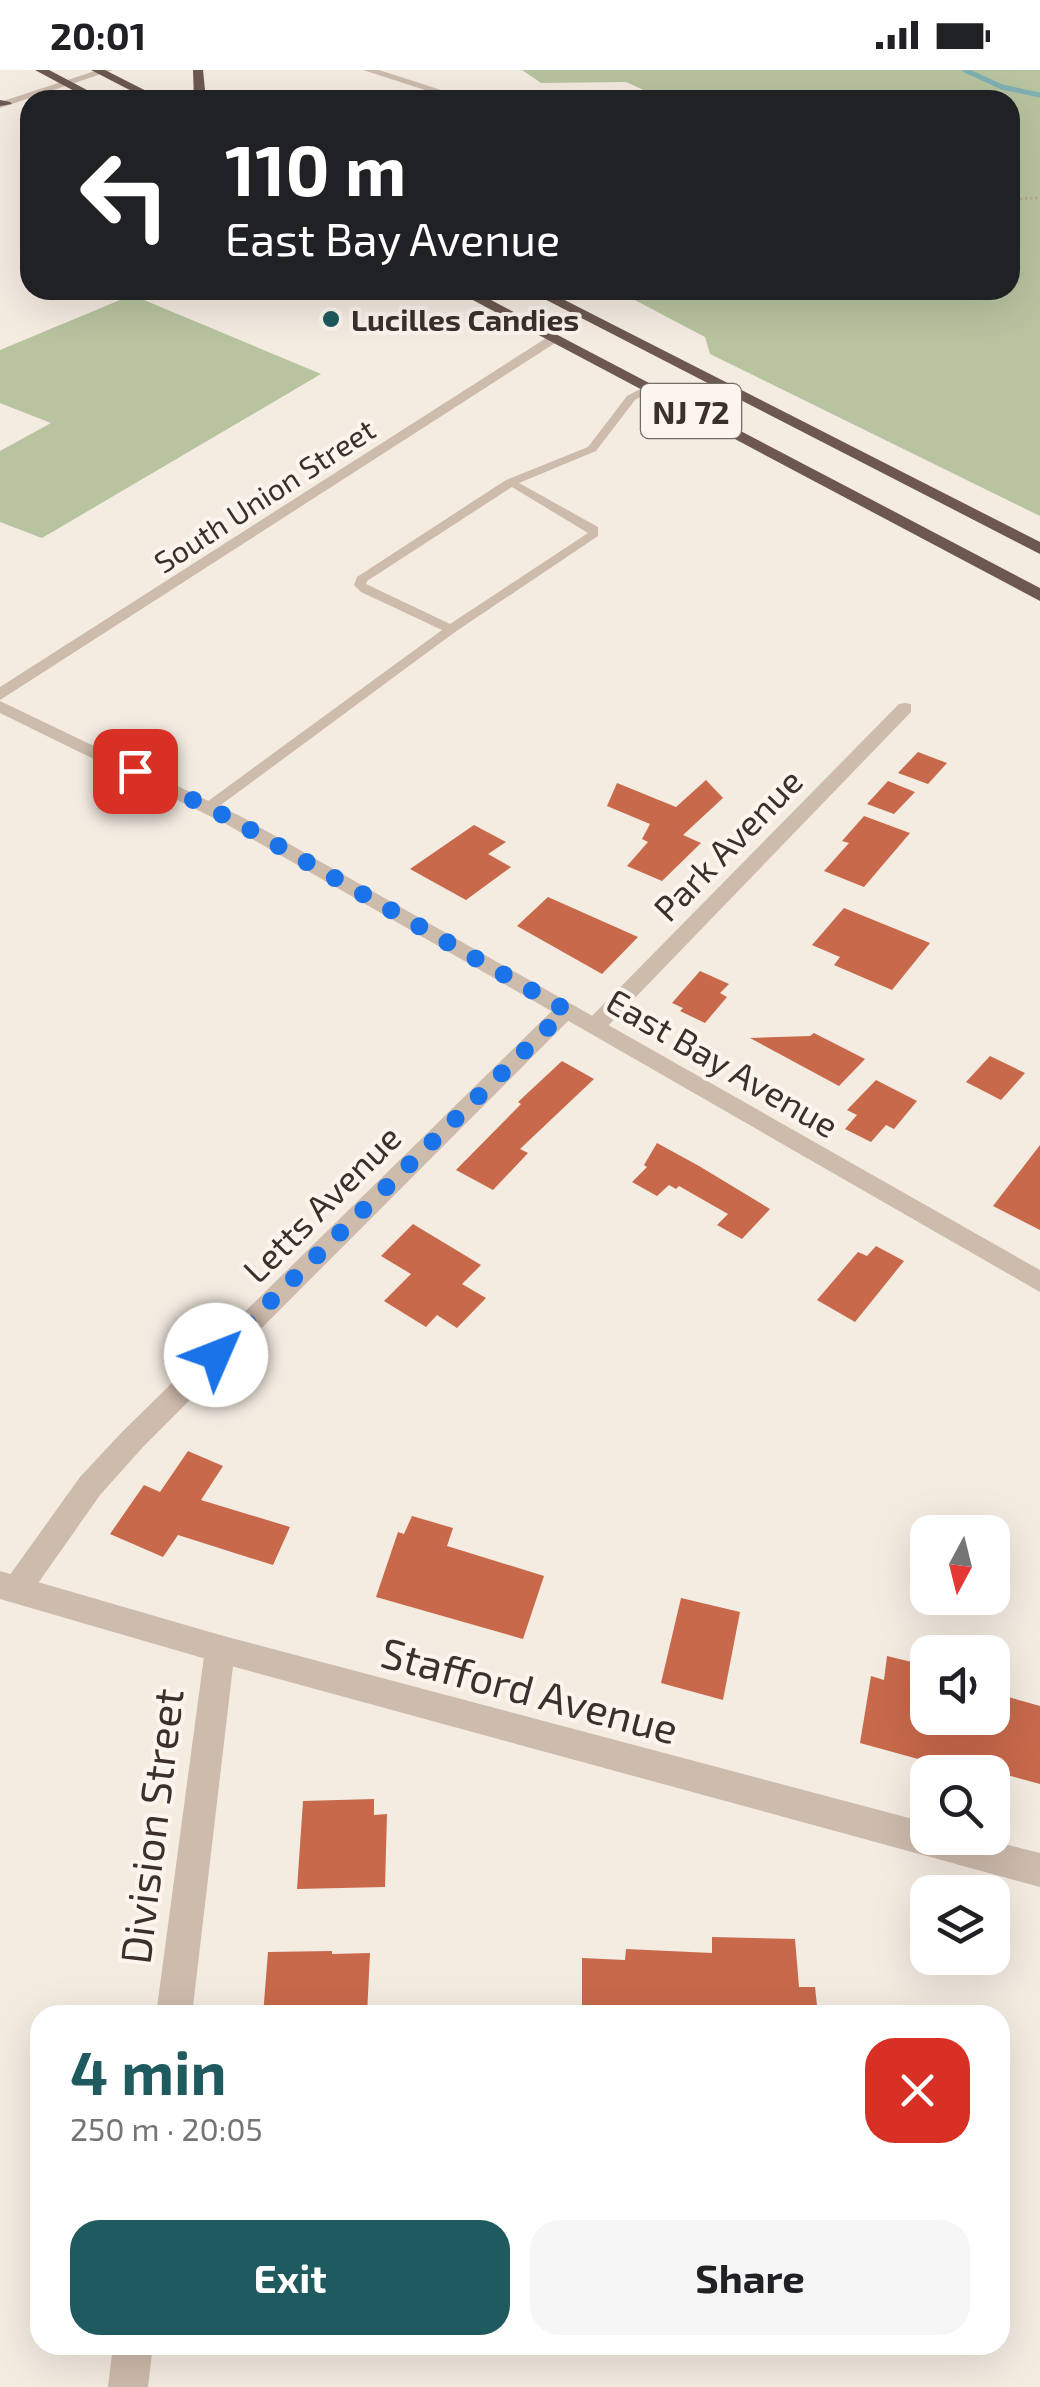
<!DOCTYPE html>
<meta charset="utf-8">
<style>
body{margin:0;font-family:"Exo 2",sans-serif;background:#f6f6f6;color:#202124;height:100vh;display:flex;flex-direction:column;font-size:38px;white-space:nowrap}
*{box-sizing:border-box;margin:0}
p{font-size:32px;color:#757577}
.icon{flex:none;width:55px;height:55px;fill:none;stroke:currentColor;stroke-width:2;stroke-linecap:round;stroke-linejoin:round}
.map{position:relative;flex:1;overflow:hidden}
.side{position:absolute;left:30px;top:1935px;width:980px;height:350px;display:flex;flex-direction:column;background:#fff;border-radius:30px;box-shadow:0 10px 40px #0002}
.side>*{flex:none}
.hud{position:absolute;left:20px;top:20px;width:1000px;height:210px;border-radius:30px;box-shadow:0 10px 40px #0002;background:#202124;color:#fff;overflow:hidden}
.needle{width:65px;rotate:187deg}
.fabs{position:absolute;left:910px;top:1445px;display:grid;gap:20px}
.fabs a{display:grid;place-items:center;width:100px;height:100px;border-radius:20px;background:#fff;box-shadow:0 10px 40px #0002;font-size:50px}
.pin{position:absolute;display:grid;place-items:center;width:85px;height:85px;color:#fff;margin:-42px;border-radius:20px;box-shadow:0 5px 15px #0006}
.me{position:absolute;width:110px;margin:-55px;rotate:46deg;stroke-linejoin:round;filter:drop-shadow(0 0 8px #0008)}
.turn{display:flex;align-items:center;gap:35px;height:210px;padding:0 40px;font-size:45px}
.turn .icon{width:130px;height:130px;stroke-width:2.5}
.turn b{display:block;font-size:70px;line-height:85px}
.round{display:grid;place-items:center;flex:none;width:105px;height:105px;border-radius:30px;background:#f6f6f6}
.headline{display:flex;align-items:center;justify-content:space-between;height:170px;padding:0 40px}
h1{font-size:60px;font-weight:700;line-height:75px;color:#1f5a5e}
.action{display:flex;gap:20px;margin-top:auto;padding:20px 40px}
.action a{flex:1;height:115px;border-radius:30px;background:#1f5a5e;color:#fff;font-size:40px;font-weight:700;line-height:115px;text-align:center}
.action a+a{background:#f6f6f6;color:#202124}
.status{display:flex;justify-content:space-between;align-items:center;height:70px;padding:0 50px;background:#fff;direction:ltr}
.status svg{height:28px;fill:currentColor}
.map>svg:first-child{display:block}
.green{fill:#b8c4a0}
.lines{fill:none;stroke-linecap:round;stroke-linejoin:round}
.stream{stroke:#7fb0b2;stroke-width:5}
.building{fill:#c8694b}
.path{stroke:#b9a596;stroke-width:2.5;stroke-dasharray:2.5 2.5;stroke-linecap:butt}
.service{fill:#cdbbac;fill-rule:evenodd}
.minor{fill:#cdbbac;fill-rule:evenodd}
.tertiary{fill:#cdbbac;fill-rule:evenodd}
.trunk{fill:#6c584f;fill-rule:evenodd}
.route{stroke:#1a73e8;stroke-width:18;stroke-dasharray:0 32.4}
.poi-dot{fill:#1f5a5e;stroke:#fbf5ee;stroke-width:4}
.labels{text-anchor:middle;dominant-baseline:central;stroke-width:8;stroke-linejoin:round;paint-order:stroke}
.far-poi-label{font-size:30px;font-weight:bold;fill:#3b302b;stroke:#fbf5ee;text-anchor:start}
.far-street-label{font-size:30px;fill:#3b302b;stroke:#fbf5ee}
.shield{fill:#fbf5ee;stroke:#756b66;stroke-width:2.5}
.shield-label{font-size:32px;font-weight:bold;fill:#3b302b}
.street-label{font-size:35px;fill:#3b302b;stroke:#fbf5ee}
.near-street-label{font-size:42px;fill:#3b302b;stroke:#fbf5ee}
</style>
<div class="status"><b>20:01</b><svg viewBox="0 0 49 12"><path d="M0 12V9h3v3zM5 12V6h3v6zM10 12V3h3v9zM15 12V0h3v12zM26 1h20v11H26zM47 4h2v5h-2z"/></svg></div>
<div class="map">
<svg width="1040" height="2317" viewBox="0 0 1040 2317">
<rect width="100%" height="100%" fill="#f4ebe1"/>
<path class="green" d="M522,0H1040V446L710,284L705,267L627,226L598,220H1010V30H665L626,12L541,13Z
M132,225L321,304L42,468L0,452V381L51,353L0,333V280Z"/>
<g class="lines">
<path class="stream" d="M965,0L1002,17L1040,25"/>
</g>
<path class="building" d="M918,682L947,693L928,714L898,703Z
M706,710L723,728L683,765L701,773L662,811L627,796L648,772L642,769L650,754L607,736L617,713L676,737Z
M888,711L915,722L894,744L867,734Z
M864,746L910,763L864,817L824,801L849,773L842,771Z
M474,755L506,772L488,784L511,797L466,830L410,799Z
M548,827L638,867L602,904L517,856Z
M844,838L930,873L892,920L834,895L840,887L812,875Z
M700,901L729,914L720,923L727,927L705,953L680,941L683,938L672,933Z
M814,963L865,989L839,1016L750,968L810,966Z
M990,986L1025,1003L1001,1030L966,1012Z
M562,991L594,1009L520,1079L528,1083L493,1120L456,1100L521,1034L518,1032Z
M876,1010L917,1031L894,1059L886,1055L871,1072L845,1059L857,1045L847,1040Z
M657,1073L699,1096L770,1139L742,1169L717,1155L728,1144L679,1116L676,1119L669,1115L657,1126L632,1112L647,1097L644,1095Z
M1040,1075V1160L993,1136Z
M413,1154L481,1195L462,1214L486,1228L457,1258L437,1245L426,1257L384,1231L411,1204L381,1186Z
M876,1176L904,1191L855,1252L817,1230L858,1182L867,1186Z
M188,1381L223,1396L201,1430L290,1457L273,1495L178,1465L163,1487L110,1464L144,1415L160,1422Z
M412,1446L453,1458L447,1476L544,1506L523,1569L376,1527L398,1462L404,1464Z
M681,1528L740,1542L723,1630L661,1613Z
M887,1586L928,1596V1648H995L998,1624L1040,1636V1714L941,1687L940,1695L860,1673L871,1606L884,1610Z
M374,1729V1745L387,1744L385,1817L297,1819L303,1731Z
M712,1867L795,1869L799,1917H815L818,1945H582V1888L625,1890L626,1879L712,1883Z
M332,1881V1884L370,1883L367,1945H263L268,1882Z"/>
<g class="lines">
<path class="path" d="M1010,129L1040,128"/>
<path class="service" d="M646,316L654,318L635,330L596,381L519,413L598,457V466L455,562L214,740H204V734L442,560L361,522L354,515L357,507L506,410L588,377L627,326ZM512,417L588,463L450,554L366,514L367,511Z"/>
<path class="minor" d="M363,0H379L472,30H456Z
M551,265L563,268L0,630V617Z
M905,633L911,634V642L603,961H587L584,956L587,951L899,634Z
M566,932L577,940L574,945L143,1377L100,1425L27,1529L17,1533L7,1529L2,1519L7,1509L80,1407L123,1361L558,935Z
M220,1565L231,1569L235,1579L192,1945H156L205,1579L209,1569Z
M113,2275H153L148,2317H108Z"/>
<path class="tertiary" d="M98,0H113L0,38V32Z
M0,631L240,746L1040,1200V1222L226,754L0,643Z
M0,1501L220,1565L928,1753V1768H981L1040,1783V1817L220,1593L0,1529Z"/>
<path class="trunk" d="M35,0H49L106,30H91Z
M91,0H105L164,30H149Z
M193,0H203L206,30H194Z
M0,30L10,32L12,34L0,36Z
M454,220H472L1040,518V531Z
M527,220H545L1040,472V484Z"/>
</g>
<g class="lines">
<path class="route" d="M135,701L233,750L566,940L216,1285"/>
</g>
<circle class="poi-dot" cx="331" cy="249" r="10"/>
<g class="labels">
<g class="far-poi-label">
<text x="351" y="249">Lucilles Candies</text>
</g>
<g class="far-street-label">
<text transform="translate(264 425) rotate(-33)">South Union Street</text>
</g>
<rect class="shield" x="641" y="314" width="100" height="54" rx="8"/>
<g class="shield-label">
<text x="691" y="341">NJ 72</text>
</g>
<g class="street-label">
<text transform="translate(727 774) rotate(-46)">Park Avenue</text>
<text transform="translate(723 992) rotate(30)">East Bay Avenue</text>
<text transform="translate(321 1133) rotate(-45)">Letts Avenue</text>
</g>
<g class="near-street-label">
<text transform="translate(530 1619) rotate(15)">Stafford Avenue</text>
<text transform="translate(150 1756) rotate(-83)">Division Street</text>
</g>
</g>
</svg>
<div class="fabs">
<a><svg class="needle" viewBox="-14 -14 28 28"><path d="M0-13l5 13h-10z" fill="#e53935"/><path d="M0 13l5-13h-10z" fill="#757577"/></svg></a>
<a><svg class="icon" aria-label="sound" viewBox="0 0 24 24"><path d="M4 9h4l5-4v14l-5-4H4zM17 9q2 3 0 6"/></svg></a>
<a><svg class="icon" aria-label="search" viewBox="0 0 24 24"><circle cx="10" cy="10" r="6"/><path d="M15 15l6 6"/></svg></a>
<a><svg class="icon" aria-label="layers" viewBox="0 0 24 24"><path d="M12 4l9 5-9 5-9-5zM3 14l9 5 9-5"/></svg></a>
</div>
<div class="pin" style="left:135px;top:701px;background:#d93025"><svg class="icon" aria-label="arrive" viewBox="0 0 24 24"><path d="M6 21V4h12l-3 4 3 4H6"/></svg></div>
<svg class="me" style="left:216px;top:1285px" viewBox="-20 -20 40 40"><circle r="19" fill="#fff"/><path d="M0-13L10 11 0 6-10 11z" fill="#1a73e8"/></svg>
<div class="hud">
<div class="turn"><svg class="icon" aria-label="left" viewBox="0 0 24 24"><path d="M17 20v-9H6M10 6l-5 5 5 5"/></svg><div><b>110 m</b>East Bay Avenue</div></div>
</div>
<section class="side">
<div class="headline"><div><h1>4 min</h1><p>250 m · 20:05</p></div><a class="round" style="background:#d93025;color:#fff"><svg class="icon" aria-label="close" viewBox="0 0 24 24"><path d="M6 6l12 12M18 6L6 18"/></svg></a></div>
<div class="action"><a>Exit</a><a>Share</a></div>
</section>
</div>
